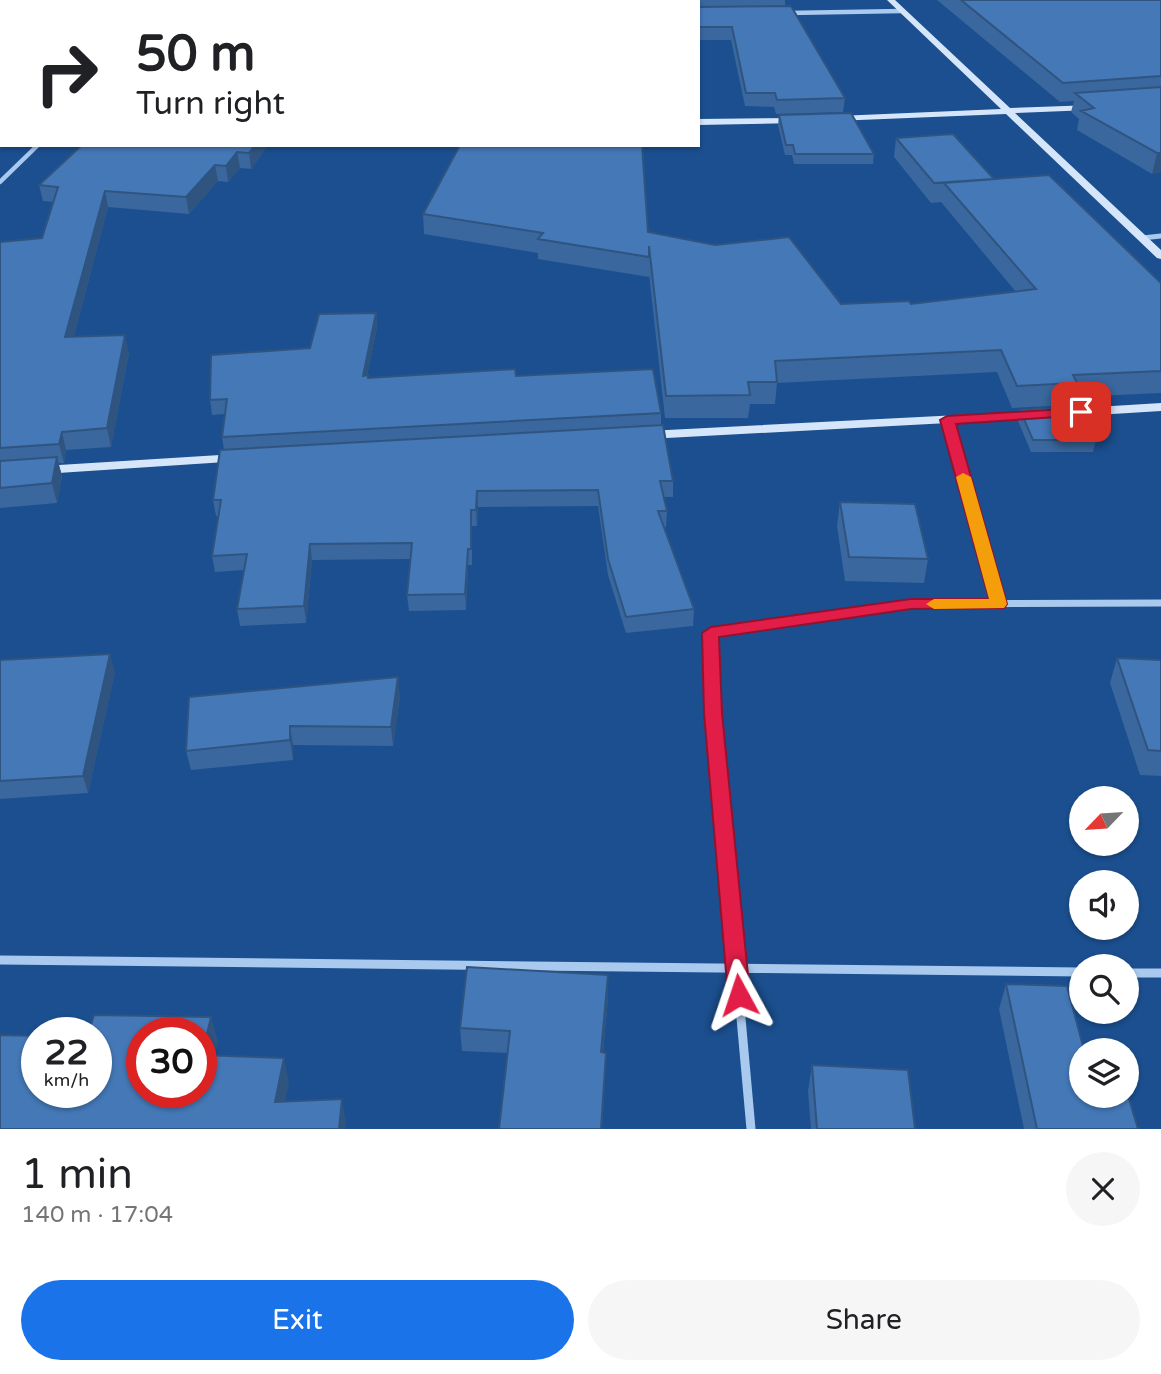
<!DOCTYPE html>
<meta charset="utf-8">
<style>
body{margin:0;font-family:"Varela Round",sans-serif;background:#f6f6f6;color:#202124;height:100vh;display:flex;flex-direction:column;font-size:26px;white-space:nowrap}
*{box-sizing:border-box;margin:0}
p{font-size:23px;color:#757577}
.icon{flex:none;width:38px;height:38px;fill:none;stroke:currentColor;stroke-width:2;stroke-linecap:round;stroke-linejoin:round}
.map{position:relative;height:1129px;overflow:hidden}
.details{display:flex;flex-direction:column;background:#fff;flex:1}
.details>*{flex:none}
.banner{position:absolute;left:0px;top:0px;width:700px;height:147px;box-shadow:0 2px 5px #0004;background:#fff;color:#202124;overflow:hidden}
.needle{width:46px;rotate:245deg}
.controls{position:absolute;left:1069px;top:786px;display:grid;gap:14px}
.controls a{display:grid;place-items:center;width:70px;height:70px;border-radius:50%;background:#fff;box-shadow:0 2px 5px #0004;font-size:35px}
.speed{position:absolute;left:21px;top:1017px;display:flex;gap:14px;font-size:35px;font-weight:700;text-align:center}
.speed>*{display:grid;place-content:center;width:91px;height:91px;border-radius:50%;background:#fff;box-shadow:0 2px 5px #0004;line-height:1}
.speed small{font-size:18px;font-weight:400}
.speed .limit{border:10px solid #d22;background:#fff;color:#111}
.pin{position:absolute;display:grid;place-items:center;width:60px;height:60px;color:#fff;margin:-30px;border-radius:14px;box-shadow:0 4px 10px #0006}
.me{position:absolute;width:77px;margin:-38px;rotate:355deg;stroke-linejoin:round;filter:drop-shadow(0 0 5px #0008)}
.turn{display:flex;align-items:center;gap:24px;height:147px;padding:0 21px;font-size:32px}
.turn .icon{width:91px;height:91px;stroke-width:2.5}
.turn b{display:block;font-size:49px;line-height:60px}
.round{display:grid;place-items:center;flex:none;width:74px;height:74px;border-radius:37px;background:#f6f6f6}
.head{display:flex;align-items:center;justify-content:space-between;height:119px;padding:0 21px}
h1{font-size:42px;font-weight:600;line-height:52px}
.primary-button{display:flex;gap:14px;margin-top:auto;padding:14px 21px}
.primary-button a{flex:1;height:80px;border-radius:42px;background:#1a73e8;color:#fff;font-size:28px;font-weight:600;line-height:80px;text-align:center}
.primary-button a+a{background:#f6f6f6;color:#202124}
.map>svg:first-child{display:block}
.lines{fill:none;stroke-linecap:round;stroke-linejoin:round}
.street-far3{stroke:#a9c9ee;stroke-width:4.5}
.street-far2{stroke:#a9c9ee;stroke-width:5}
.street-far1{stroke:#a9c9ee;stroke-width:7}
.street{stroke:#a9c9ee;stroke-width:9}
.secondary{fill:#d6e6fa;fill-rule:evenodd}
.wall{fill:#3a679d}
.shaded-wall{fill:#305480}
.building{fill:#4478b7;stroke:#305480;stroke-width:2;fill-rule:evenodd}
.route{fill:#e11d48;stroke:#92132f;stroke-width:2}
.slow{fill:#f59e0b}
</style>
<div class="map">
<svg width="1161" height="1129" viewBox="0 0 1161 1129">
<rect width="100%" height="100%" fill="#1b4f8f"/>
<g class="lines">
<path class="street-far3" d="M230,0L263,2
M215,2L218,0
M788,13L902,11
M0,182L38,145"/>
<path class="street-far2" d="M1142,238L1161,236
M947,420L948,424"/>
<path class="street-far1" d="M948,422L999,604
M715,732L711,633L911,604L1161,603"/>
<path class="street" d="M715,730L751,1129
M0,960L1082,972
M1127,973H1161"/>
<path class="secondary" d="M887,0H895L1010,108L1093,105V109L1090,110L1015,113L1161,250V259L1157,258L1006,114L835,121L834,119L838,116L1001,109Z
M0,92H2V98H0Z
M799,118V122L796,123L698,125V119Z
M1161,403V411L1064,417L1058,413L1064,409Z
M1036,411L1042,415L1040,418L648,439L642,435L648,431Z
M236,454L242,458L241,461L43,474L37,470L43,466Z"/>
</g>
<path class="wall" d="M541,0H785V6L845,98L843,112L776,114L774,107L745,106L731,40H698V2Z
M937,0H1161V172L1152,174L1077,130L1079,119L1071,112L1074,101L1060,102Z
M779,115L874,154L873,164H794L792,155H785L778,125Z
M896,138L994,179L1161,283V393L1074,397L1072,405L1012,408L997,372L777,383L775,404H750L748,418H665L649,274V277L538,259V253L424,234L423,214L648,232L841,304H911L1016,292L941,202L931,203L894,157Z
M82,145H268L251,169L240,168L228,182L218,181L189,214L108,207L74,336L129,353L111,447L66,450L64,463H58L62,476L57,503L0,508V242L42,238L53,202L43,201L39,185Z
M376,313L377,327L367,375L369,378L516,376L661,413V425L673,481V497H664L667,511L666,527H664L694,609L693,626L626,633L608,575L598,506L478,507L477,526H472V565H468L466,610L409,611L407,595L411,559L312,560L306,623L240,626L237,609L244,570L215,572L212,556L218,516H216L213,500L224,450L222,437L225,414L212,415L210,400Z
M1020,410L1096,440L1093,452H1031L1018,421Z
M840,502L928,559L924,583L845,581L837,526Z
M1117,658L1161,660V776L1140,775L1110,683Z
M0,660L115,672L88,793L0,799Z
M400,696L393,746L293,745V760L191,770L186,751Z
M608,975V998L603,1053L605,1075L602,1129H499L508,1053L462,1051L460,1028Z
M1006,984L1082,1050L1138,1129H1024L999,1009Z
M812,1065L915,1129H811L808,1091Z"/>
<path class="shaded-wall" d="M0,0H20L17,2H2V12L0,13Z
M255,145H268L251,169L249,153Z
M237,152L240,168L228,182L226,166Z
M1157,153H1161V172L1152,174Z
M215,165L218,181L189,214L186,197Z
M105,191L108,207L69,355L65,337Z
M376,313L377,327L364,390L363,376Z
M125,335L129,353L111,447L107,428Z
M62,432L66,450L64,463L59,444Z
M57,457L62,476L57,503L52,483Z
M477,491L478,507L477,526L476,510Z
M310,544L312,560L306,623L304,606Z
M468,549V565L466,610L465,594Z
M110,654L115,672L88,793L83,776Z
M398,677L400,696L393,746L391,727Z
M290,726L293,745V760L290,740Z
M608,975V998L601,1075V1052Z
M211,1017L218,1042L209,1080L202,1055Z
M606,1053L602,1129H601Z
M284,1058L289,1083L280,1127L275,1102Z
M342,1099L346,1124L345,1129H339Z"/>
<path class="building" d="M541,0H697L696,2H541Z
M961,0H1161V76L1063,83Z
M791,6L845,98L777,100L775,93H746L732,27H698V7Z
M1161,87V153H1157L1081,111L1094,108L1075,93Z
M851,113L874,154H795L793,145H786L779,115Z
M953,134L994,179L934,183L896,138Z
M82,145H255L249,153L237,152L226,166L215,165L186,197L105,191L65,337L125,335L107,428L62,432L59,444L0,448V242L42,238L58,187L39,185Z
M460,145H642L648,232L715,245L789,237L841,304L909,301L911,304L1036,289L944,183L1049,175L1161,283V371L1073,375L1077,383L1017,386L1001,350L775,361L777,382H748L750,395L666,396L649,246V257L538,239L543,233L423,214Z
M376,313L363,376L368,375V378L515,369L516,376L653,369L661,413L222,437L227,399L210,400L211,355L310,348L319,314Z
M1080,406L1096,440H1033L1020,410Z
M663,425L673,481H660L667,511H658L694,609L626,617L608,559L598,490L477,491L476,510H471V549H468L465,594L407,595L412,543L310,544L304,606L237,609L247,554L212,556L221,500H213L220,450Z
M57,457L52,483L0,488V461Z
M840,502L915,504L928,559L849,557Z
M110,654L83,776L0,781V660Z
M1117,658L1161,660V751L1148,750Z
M398,677L391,727L290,726V740L186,751L189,697Z
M467,967L608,975L601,1052L606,1053L601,1129H499L510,1031L460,1028Z
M1006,984L1067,986L1084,1050H1082V1096H1127V1092L1138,1129H1037Z
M94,1015L211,1017L202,1055L284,1058L275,1102L342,1099L339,1129H0V1035L37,1036V1092H96V1032H89ZM142,1032H201V1092H142Z
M812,1065L908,1070L915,1129H817Z"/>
<path class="route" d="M1081,408L1086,409V415L956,424L1007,604L1004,608L911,609L719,637L722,713L750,995L747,1002L739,1004L731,1002L728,995L704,713L702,633L711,627L911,599H989L940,420L947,416Z"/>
<path class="slow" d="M963,473L971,477L1007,604L1004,608L934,609L926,604L934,599H989L956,477Z"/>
</svg>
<div class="controls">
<a><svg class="needle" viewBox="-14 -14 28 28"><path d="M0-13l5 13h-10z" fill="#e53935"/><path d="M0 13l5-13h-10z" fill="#757577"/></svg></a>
<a><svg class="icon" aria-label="sound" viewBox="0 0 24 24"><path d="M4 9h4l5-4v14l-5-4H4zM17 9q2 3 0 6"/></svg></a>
<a><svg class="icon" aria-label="search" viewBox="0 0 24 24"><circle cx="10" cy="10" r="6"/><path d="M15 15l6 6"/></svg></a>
<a><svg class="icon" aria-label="layers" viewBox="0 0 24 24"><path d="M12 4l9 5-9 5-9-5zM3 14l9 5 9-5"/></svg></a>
</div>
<div class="speed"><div>22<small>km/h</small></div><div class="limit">30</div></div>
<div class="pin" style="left:1081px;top:412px;background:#d93025"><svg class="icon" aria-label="arrive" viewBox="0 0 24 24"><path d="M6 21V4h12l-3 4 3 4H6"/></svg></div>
<svg class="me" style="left:739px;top:995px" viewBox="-20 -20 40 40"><path d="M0-17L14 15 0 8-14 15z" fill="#e11d48" stroke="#fff" stroke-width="4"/></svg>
<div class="banner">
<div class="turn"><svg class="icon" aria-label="right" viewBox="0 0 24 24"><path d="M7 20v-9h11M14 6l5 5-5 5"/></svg><div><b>50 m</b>Turn right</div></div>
</div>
</div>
<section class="details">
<div class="head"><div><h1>1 min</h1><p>140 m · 17:04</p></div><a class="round"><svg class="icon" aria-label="close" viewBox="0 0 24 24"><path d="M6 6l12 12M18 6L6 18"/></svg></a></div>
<div class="primary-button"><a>Exit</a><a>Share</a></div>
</section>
